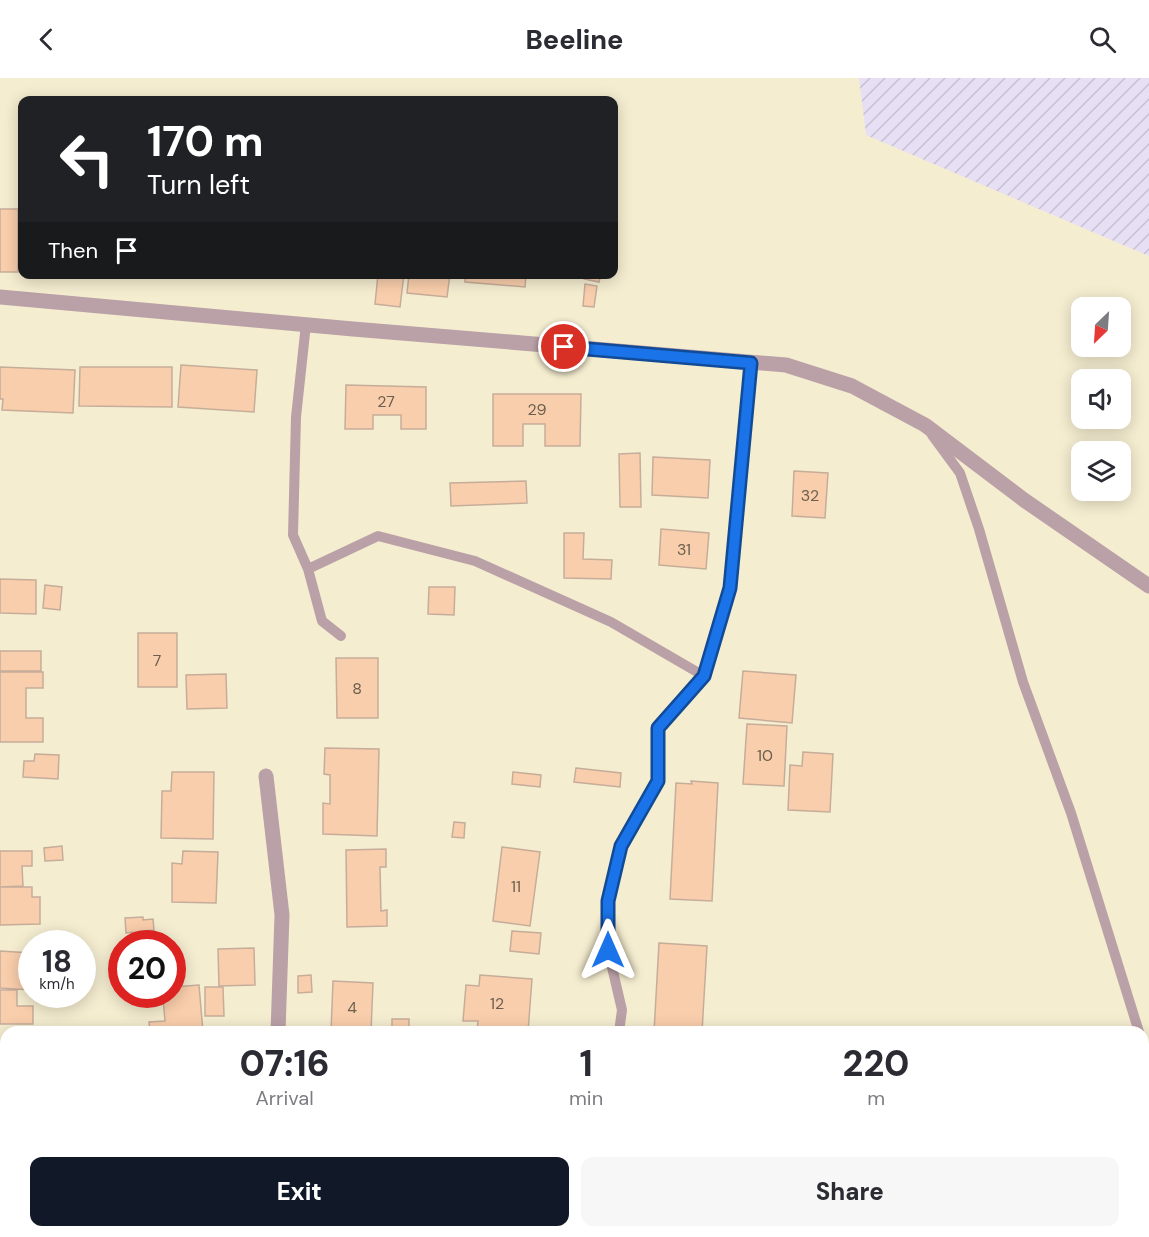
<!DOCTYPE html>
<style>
body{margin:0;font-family:"DM Sans",sans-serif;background:#f7f7f7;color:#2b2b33;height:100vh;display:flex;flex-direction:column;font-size:22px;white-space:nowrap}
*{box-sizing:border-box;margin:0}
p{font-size:20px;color:#7c7c81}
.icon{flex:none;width:33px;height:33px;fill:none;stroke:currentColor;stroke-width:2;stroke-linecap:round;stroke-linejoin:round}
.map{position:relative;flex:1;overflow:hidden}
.panel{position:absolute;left:0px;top:948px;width:1149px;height:212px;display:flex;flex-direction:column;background:#fff;border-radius:18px 18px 0 0;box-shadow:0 3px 15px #0003}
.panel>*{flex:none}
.guide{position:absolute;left:18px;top:18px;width:600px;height:183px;border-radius:12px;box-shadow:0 3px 15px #0003;background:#202124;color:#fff;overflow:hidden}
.needle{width:39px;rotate:205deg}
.controls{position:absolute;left:1071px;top:219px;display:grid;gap:12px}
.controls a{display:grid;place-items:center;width:60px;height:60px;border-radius:12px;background:#fff;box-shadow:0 3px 15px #0003;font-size:30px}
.speed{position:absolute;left:18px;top:852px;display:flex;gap:12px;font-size:30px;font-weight:700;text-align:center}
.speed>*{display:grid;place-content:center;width:78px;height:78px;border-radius:50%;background:#fff;box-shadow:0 3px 15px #0003;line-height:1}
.speed small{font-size:15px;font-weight:400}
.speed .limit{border:9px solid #d22;background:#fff;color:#111}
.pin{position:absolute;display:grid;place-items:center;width:51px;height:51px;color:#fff;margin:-26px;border:3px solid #fff;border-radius:50%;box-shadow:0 2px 6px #0007}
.me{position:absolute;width:66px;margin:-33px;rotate:0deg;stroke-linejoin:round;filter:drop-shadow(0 0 4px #0008)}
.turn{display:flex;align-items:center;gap:21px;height:126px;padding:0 30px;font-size:27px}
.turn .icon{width:78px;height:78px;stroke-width:2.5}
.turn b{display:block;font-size:42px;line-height:51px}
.then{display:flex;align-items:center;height:57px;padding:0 30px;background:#0003;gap:12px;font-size:22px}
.eta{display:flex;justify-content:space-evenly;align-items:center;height:102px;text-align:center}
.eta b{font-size:36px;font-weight:800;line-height:42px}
.primary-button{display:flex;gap:12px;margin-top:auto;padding:12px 30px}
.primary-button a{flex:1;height:69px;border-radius:12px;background:#111827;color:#fff;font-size:24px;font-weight:800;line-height:69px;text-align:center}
.primary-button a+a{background:#f7f7f7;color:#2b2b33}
header{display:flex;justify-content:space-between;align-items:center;height:78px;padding:0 30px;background:#fff;font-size:27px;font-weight:800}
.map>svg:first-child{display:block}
.industrial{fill:url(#industrial-furrows)}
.building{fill:#f9ceac;stroke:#c6ad9a;stroke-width:1.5}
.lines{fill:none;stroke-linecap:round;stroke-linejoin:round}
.lane{stroke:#baa1a7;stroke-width:10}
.street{stroke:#baa1a7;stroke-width:15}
.route-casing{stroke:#114b97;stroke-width:15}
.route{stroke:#1a73e8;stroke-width:10}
.labels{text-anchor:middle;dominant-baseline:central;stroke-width:4.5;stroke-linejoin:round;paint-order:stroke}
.number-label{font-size:16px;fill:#6c5f4e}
</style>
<header><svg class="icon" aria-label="back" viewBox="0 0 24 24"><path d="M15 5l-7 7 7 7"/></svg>Beeline<svg class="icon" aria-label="search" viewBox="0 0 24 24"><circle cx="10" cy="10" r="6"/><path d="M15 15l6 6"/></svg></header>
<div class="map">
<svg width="1149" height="1159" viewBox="0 0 1149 1159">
<defs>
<pattern id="industrial-furrows" width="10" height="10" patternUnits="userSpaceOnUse" patternTransform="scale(1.5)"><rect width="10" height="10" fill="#e7dff4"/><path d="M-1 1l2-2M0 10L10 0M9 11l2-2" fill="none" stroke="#c7c0d2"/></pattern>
</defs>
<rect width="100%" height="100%" fill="#f5edd0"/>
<path class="industrial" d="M859,0H1149V178L866,57Z"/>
<path class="building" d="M0,131H18V194H0Z
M378,196H404L400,229L375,226Z
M409,196H450L447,219L407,215Z
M465,196H526L525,209L465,204Z
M584,196H601L599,204L584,201Z
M585,206L597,208L594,229L583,228Z
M181,287L257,292L254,334L178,329Z
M0,289L75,292L73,335L2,332L3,321H0Z
M80,289H172V329L79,328Z
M346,307L426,309V351H401V337H373V351H345Z
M493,316H581L580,368H545V346H523V368H493Z
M640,375L641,429H620L619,376Z
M653,379L710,382L708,420L652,417Z
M794,393L828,395L825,440L792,438Z
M526,403L527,425L451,428L450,405Z
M661,451L709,455L706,491L659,487Z
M564,455H584L583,481L612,482L611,501L564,500Z
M0,501L36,502V536L0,535Z
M45,507L62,509L60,532L43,530Z
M429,509H455L454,537L428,536Z
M138,555H177V609H138Z
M0,573H41V593H0Z
M336,580H378V640H337Z
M743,593L796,597L792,645L739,640Z
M0,594H43V610H26V640H43V664H0Z
M226,596L227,630L187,631L186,597Z
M747,646L787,648L784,708L743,706Z
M325,670L379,671L377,758L323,756V725L330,726V697L324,696Z
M803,674L833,676L830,734L788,732L790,687L802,688Z
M35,676L59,677L58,701L23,699L24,683H34Z
M576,690L621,695L620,709L574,704Z
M172,694H214L213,761L161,760L162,713H171Z
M513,694L541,697L540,709L512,706Z
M691,703L718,705L712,823L670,821L676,705L692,706Z
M454,744L465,745L464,760L452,759Z
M62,768L63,782L45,783L44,770Z
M502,769L540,774L530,848L493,843Z
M386,771V789H380L381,833L387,832V848L347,849L346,772Z
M0,773H32V788H22L23,808L0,809Z
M183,773L218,774L216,825L172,824V785L182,786Z
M0,809H32V819H40V846L0,847Z
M143,839V842L153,841L154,852L126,855L125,840Z
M512,853L541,855L539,876L510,873Z
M659,865L707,868L702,954H654Z
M254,870L255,907L219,908L218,871Z
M0,873L32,875V912L0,910Z
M311,897L312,914L298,915V898Z
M480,897L532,901L528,954H477L478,943H463L466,907L479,908Z
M333,903L373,905L371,954H331Z
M199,907L203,954H150L149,944L165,943L163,920L147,921L146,916H172V909Z
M205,909H223L224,938H205Z
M0,912H17V928H33V946H0Z
M392,941H409V954H392Z
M0,1080H6V1154H21V1159H0Z
M159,1154H213V1156L202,1155V1159H159Z
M759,1154H810L811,1159H760Z"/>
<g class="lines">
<path class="lane" d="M306,246L296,339L293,457L308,491L322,543L341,558
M932,357L960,395L979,451L1023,604L1071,735L1139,954
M308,491L378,458L475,483L611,544L704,598
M619,954L622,932L608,872V823L621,768L658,703V650L704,598L730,510L751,284
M1143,968L1149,987
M439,1154V1159
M750,1154L751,1159"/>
<path class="street" d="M0,219L353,251L786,287L852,308L925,347L1024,422L1149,508
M266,698L282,837L278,954
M0,1001L6,1002"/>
</g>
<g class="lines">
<g class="route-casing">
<path id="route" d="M564,269L751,285L730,510L704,598L658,650V703L621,768L608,823V872"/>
</g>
<use href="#route" class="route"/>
</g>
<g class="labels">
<g class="number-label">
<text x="386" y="323">27</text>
<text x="537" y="331">29</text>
<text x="810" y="417">32</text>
<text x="684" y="471">31</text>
<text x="157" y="582">7</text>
<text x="357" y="610">8</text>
<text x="765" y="677">10</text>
<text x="516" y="808">11</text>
<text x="497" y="925">12</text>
<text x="352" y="929">4</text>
</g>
</g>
</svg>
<div class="controls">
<a><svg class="needle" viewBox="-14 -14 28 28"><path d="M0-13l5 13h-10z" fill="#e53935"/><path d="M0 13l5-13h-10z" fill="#7c7c81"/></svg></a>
<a><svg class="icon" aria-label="sound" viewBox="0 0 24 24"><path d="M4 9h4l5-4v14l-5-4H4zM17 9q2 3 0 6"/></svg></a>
<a><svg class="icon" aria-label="layers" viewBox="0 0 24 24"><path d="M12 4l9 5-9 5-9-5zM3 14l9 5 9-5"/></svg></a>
</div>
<div class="speed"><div>18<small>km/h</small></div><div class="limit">20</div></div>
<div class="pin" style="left:564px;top:269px;background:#d93025"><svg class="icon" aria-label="arrive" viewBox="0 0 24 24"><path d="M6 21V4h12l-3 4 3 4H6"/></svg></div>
<svg class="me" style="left:608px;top:872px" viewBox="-20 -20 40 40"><path d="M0-17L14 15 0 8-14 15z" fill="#1a73e8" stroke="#fff" stroke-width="4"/></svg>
<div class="guide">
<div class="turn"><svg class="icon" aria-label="left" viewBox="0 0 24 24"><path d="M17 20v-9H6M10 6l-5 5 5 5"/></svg><div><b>170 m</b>Turn left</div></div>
<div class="then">Then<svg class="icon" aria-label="arrive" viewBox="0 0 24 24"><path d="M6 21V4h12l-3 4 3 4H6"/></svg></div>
</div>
<section class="panel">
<div class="eta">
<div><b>07:16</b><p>Arrival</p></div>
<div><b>1</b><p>min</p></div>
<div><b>220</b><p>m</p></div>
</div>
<div class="primary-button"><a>Exit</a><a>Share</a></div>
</section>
</div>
